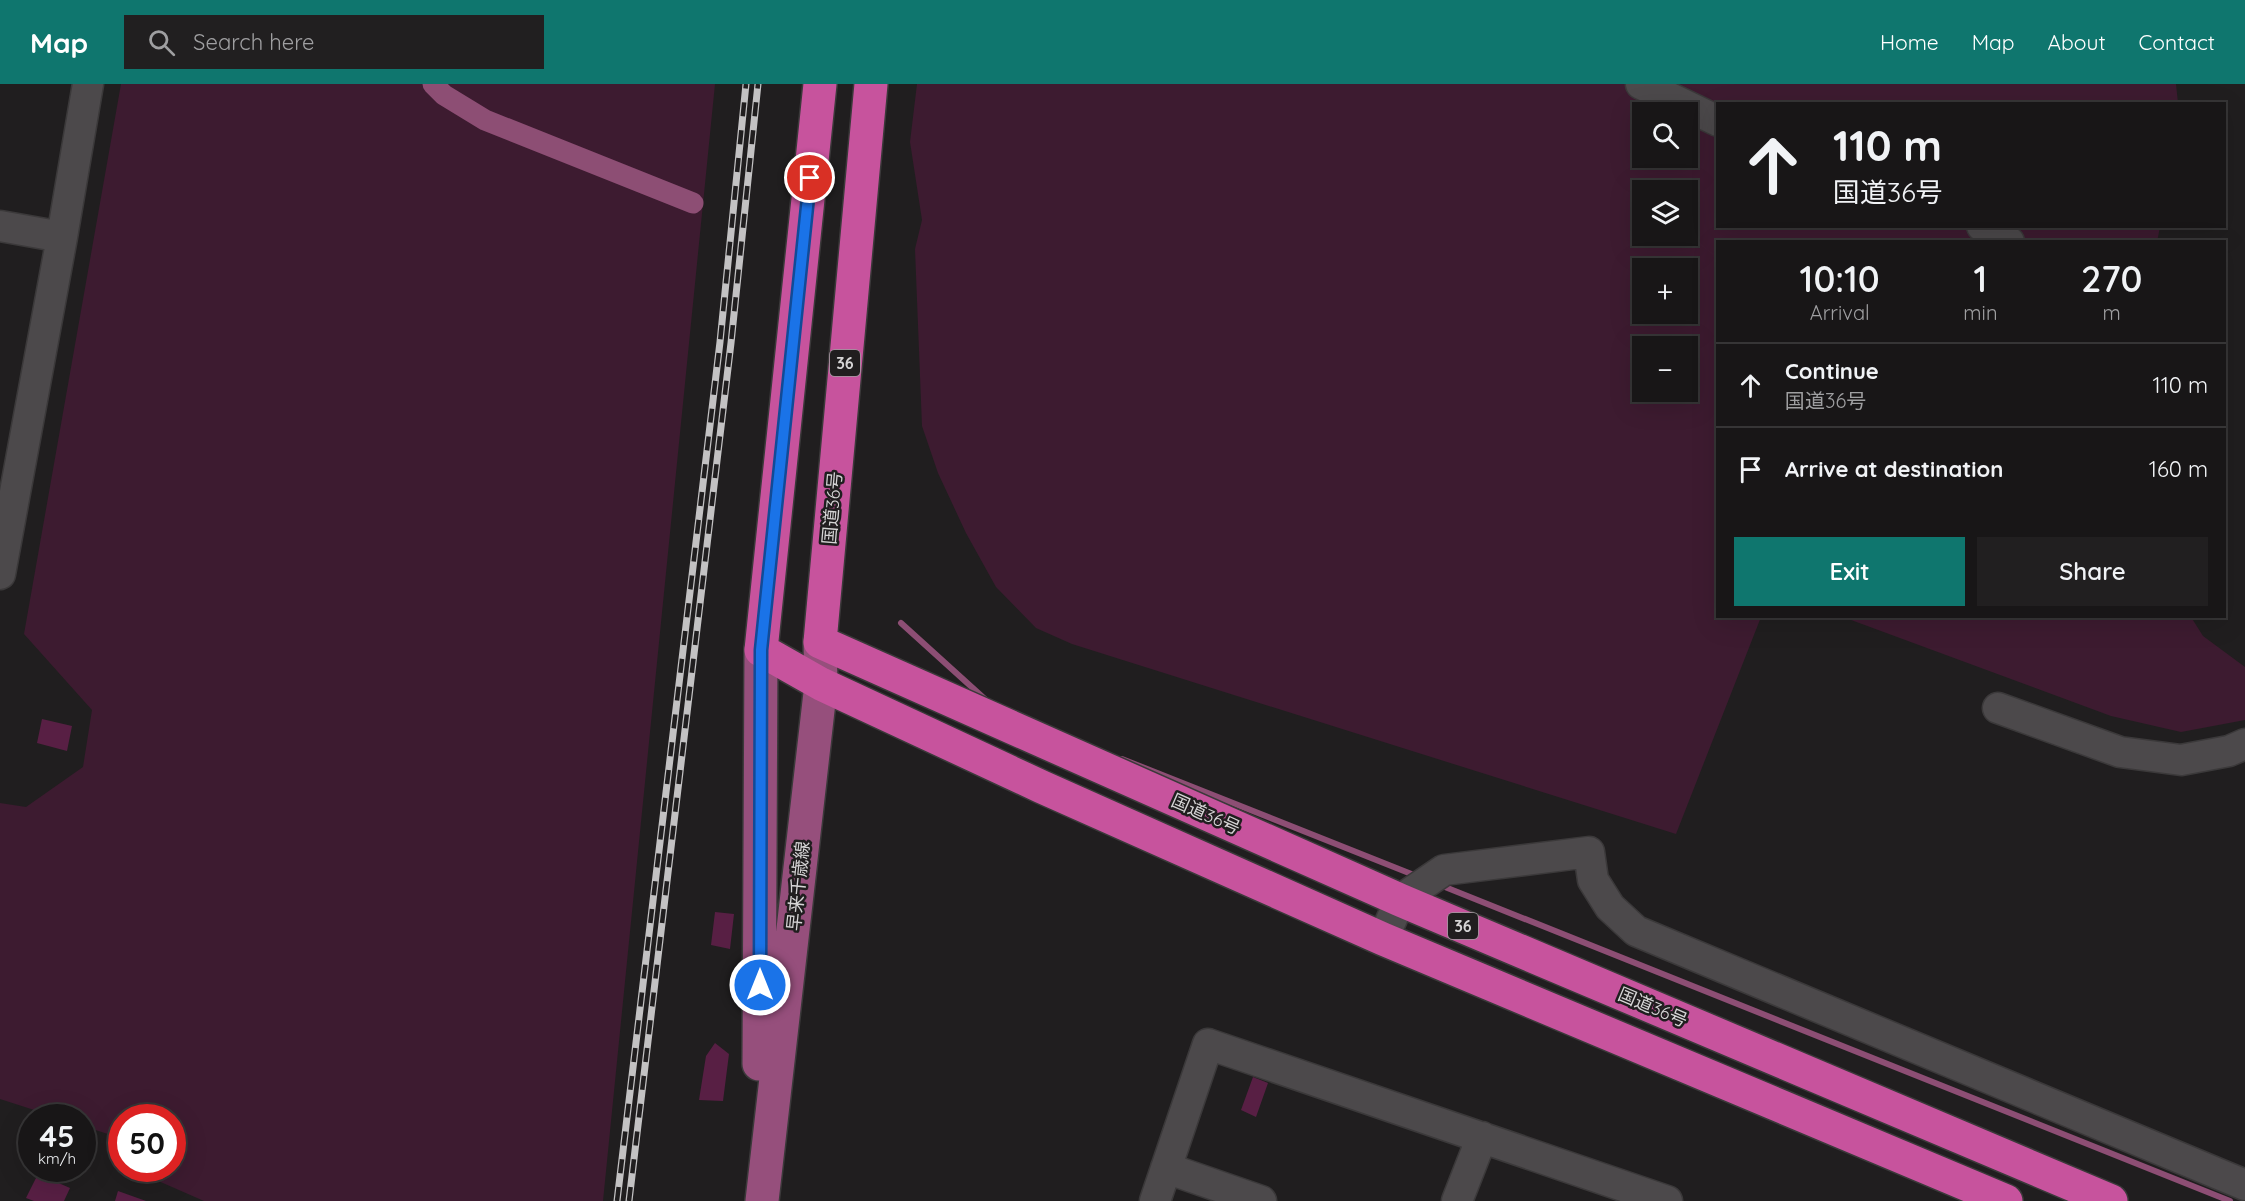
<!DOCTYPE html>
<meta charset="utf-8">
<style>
body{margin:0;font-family:Quicksand,"Noto Sans JP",sans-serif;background:#211f20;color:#f1f3f6;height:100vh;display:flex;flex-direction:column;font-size:22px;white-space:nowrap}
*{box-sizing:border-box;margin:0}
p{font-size:20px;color:#9f9fa1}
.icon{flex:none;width:33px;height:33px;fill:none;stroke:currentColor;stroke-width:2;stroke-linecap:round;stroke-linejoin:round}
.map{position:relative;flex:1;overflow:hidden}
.drawer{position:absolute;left:1716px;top:156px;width:510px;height:378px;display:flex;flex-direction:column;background:#181617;border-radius:0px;box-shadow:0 6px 24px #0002,0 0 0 2px #363536}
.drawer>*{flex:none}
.guide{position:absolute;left:1716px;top:18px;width:510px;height:126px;border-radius:0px;box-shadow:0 6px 24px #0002,0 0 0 2px #363536;background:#181617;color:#f1f3f6;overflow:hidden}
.fabs{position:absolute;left:1632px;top:18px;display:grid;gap:12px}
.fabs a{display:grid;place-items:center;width:66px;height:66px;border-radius:0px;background:#181617;box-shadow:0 6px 24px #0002,0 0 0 2px #363536;font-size:30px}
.speed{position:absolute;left:18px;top:1020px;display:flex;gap:12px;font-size:30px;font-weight:700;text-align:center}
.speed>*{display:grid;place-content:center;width:78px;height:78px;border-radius:50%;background:#181617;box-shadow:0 6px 24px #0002,0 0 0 2px #363536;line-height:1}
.speed small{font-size:15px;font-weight:400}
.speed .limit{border:9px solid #d22;background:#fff;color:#111}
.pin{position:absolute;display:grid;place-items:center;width:51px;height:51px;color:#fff;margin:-26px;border:3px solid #fff;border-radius:50%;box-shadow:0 2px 6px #0007}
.me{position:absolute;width:66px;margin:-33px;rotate:0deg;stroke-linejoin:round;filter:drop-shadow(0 0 4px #0008)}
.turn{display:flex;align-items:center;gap:21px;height:126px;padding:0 18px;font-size:27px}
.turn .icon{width:78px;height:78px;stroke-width:2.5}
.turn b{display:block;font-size:42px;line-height:51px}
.eta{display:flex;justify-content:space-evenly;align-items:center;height:102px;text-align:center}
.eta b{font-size:36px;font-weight:600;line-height:42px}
.primary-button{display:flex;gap:12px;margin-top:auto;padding:12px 18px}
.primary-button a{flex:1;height:69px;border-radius:0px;background:#0f766e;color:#fff;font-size:24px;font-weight:600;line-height:69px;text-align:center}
.primary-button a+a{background:#211f20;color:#f1f3f6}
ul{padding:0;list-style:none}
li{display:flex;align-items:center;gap:18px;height:84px;padding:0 18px;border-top:2px solid #363536}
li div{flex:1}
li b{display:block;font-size:22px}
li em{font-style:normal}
header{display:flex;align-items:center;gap:36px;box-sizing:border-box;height:84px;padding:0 30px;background:#0f766e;color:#fff}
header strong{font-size:28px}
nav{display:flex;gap:33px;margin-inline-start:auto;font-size:21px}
.search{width:420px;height:54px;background:#211f20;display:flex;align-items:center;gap:15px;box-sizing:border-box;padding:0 21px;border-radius:0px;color:#9f9fa1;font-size:22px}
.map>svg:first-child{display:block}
.green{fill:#3d1b30;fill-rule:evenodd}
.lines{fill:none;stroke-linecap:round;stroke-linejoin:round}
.stream{stroke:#8d4e74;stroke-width:6}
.canal{stroke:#8d4e74;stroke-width:21}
.building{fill:#581f44}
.minor-casing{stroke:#3b393a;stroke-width:33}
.major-casing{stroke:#3b393a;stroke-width:36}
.highway-casing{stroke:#3b393a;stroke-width:36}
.minor{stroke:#4c494b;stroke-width:30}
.major{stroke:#964f7c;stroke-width:33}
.highway{stroke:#c7539d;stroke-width:33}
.rail-casing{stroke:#c3c2c3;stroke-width:7}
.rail{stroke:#201e1f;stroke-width:4.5;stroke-dasharray:14;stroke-linecap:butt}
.route-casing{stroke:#114b97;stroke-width:15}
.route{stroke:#1a73e8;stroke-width:10}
.labels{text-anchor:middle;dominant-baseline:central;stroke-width:5;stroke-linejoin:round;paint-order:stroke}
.shield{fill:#201e1f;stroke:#9f9e9f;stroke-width:1.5}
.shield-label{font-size:16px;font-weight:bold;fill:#d6d5d6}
.street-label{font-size:18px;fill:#d6d5d6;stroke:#201e1f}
</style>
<header>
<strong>Map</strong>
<div class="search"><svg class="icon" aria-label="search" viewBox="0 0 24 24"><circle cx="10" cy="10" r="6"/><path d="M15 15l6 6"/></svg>Search here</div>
<nav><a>Home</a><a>Map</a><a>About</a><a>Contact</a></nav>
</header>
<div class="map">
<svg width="2245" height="1117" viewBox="0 0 2245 1117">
<rect width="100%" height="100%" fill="#201e1f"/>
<path class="green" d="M121,0H715L603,1117H204L131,1085L172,1084V1034H122L121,1071L111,1051L83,1042L82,1034L56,1033L0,1015V719L26,723L83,683L92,626L24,550Z
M917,0H1626L1683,28H1642V74H1688V31L1717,46L1718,142L1961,143L1988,157L1718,158V532L1761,533L1676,750L1072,560L1036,544L996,503L966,449L938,389L922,342L915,165L922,136L910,58ZM1642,106H1688V152H1642ZM1642,184H1688V230H1642ZM1642,262H1688V308H1642Z
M1652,0H2176L2178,19L1718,20L1717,34Z
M1999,143H2160L2157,158L2024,157Z
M1843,533H2191L2203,552L2245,583V636L2181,648L2111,632Z"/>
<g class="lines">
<path class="stream" d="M901,539L986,616
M1122,675L1419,793
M1440,801L2230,1117"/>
<path class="canal" d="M433,0L444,11L485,36L693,119"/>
</g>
<path class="building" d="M42,635L72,642L67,667L37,659Z
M715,828L734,830L730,865L711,861Z
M715,959L729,970L723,1017L699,1016L706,972Z
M1253,993L1268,999L1256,1033L1241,1026Z
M38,1090L70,1104L64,1117H34L26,1114Z
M118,1107L146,1117H115Z"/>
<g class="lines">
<g class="minor-casing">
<path id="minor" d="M1641,0L1718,37
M0,142L62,153
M1982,142L2009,158
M0,490L62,153L88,0
M1998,624L2120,668L2181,676L2229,667L2245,660
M1383,855L1400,816L1444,786L1589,768L1593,796L1610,823L1636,847L2245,1101
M1166,1084L1261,1117
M1155,1117L1208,960L1667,1117
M1457,1117L1482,1053"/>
</g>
<g class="major-casing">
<path id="major" d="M759,980L761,566
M762,1117L821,600L820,558"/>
</g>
<g class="highway-casing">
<path id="highway" d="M820,558L1400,816L2111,1117
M820,558L871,0
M761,566L821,600L1042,703L1383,855L2006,1117
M761,566L820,0"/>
</g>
<use href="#minor" class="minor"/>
<use href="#major" class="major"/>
<use href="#highway" class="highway"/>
<g class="rail-casing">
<path id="rail" d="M617,1117L720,258L746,0
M629,1117L731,259L758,0"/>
</g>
<use href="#rail" class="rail"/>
</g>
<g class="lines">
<g class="route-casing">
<path id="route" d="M760,901L761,566L810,94"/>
</g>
<use href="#route" class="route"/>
</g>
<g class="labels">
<g class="shield">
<rect x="830" y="266" width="30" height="26" rx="4.5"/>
<rect x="1448" y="829" width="30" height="26" rx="4.5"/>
</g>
<g class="shield-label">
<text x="845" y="279">36</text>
<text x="1463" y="842">36</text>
</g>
<g class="street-label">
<text transform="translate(832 424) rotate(-85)">国道36号</text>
<text transform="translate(1206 730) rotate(24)">国道36号</text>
<text transform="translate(798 802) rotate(-84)">早来千歳線</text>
<text transform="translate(1653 923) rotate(23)">国道36号</text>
</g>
</g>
</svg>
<div class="fabs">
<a><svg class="icon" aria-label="search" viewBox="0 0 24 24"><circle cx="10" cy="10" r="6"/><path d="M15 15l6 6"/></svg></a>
<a><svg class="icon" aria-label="layers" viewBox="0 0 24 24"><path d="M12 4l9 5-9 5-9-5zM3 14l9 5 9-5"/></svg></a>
<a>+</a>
<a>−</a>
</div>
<div class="speed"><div>45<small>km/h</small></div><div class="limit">50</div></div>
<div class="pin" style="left:810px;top:94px;background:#d93025"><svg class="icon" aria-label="arrive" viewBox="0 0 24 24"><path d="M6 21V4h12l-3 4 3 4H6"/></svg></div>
<svg class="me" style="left:760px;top:901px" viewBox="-20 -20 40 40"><circle r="17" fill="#1a73e8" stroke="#fff" stroke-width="3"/><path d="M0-11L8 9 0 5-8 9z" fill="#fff"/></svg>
<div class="guide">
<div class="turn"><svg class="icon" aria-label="ahead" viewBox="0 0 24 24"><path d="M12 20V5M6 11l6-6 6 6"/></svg><div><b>110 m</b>国道36号</div></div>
</div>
<section class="drawer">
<div class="eta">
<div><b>10:10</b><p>Arrival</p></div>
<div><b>1</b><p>min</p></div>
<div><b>270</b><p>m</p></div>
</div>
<ul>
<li><svg class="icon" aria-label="ahead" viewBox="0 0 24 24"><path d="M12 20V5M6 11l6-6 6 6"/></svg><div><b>Continue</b><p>国道36号</p></div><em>110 m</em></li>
<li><svg class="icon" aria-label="arrive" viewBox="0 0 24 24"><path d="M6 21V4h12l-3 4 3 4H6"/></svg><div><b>Arrive at destination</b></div><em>160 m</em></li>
</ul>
<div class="primary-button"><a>Exit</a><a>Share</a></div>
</section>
</div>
